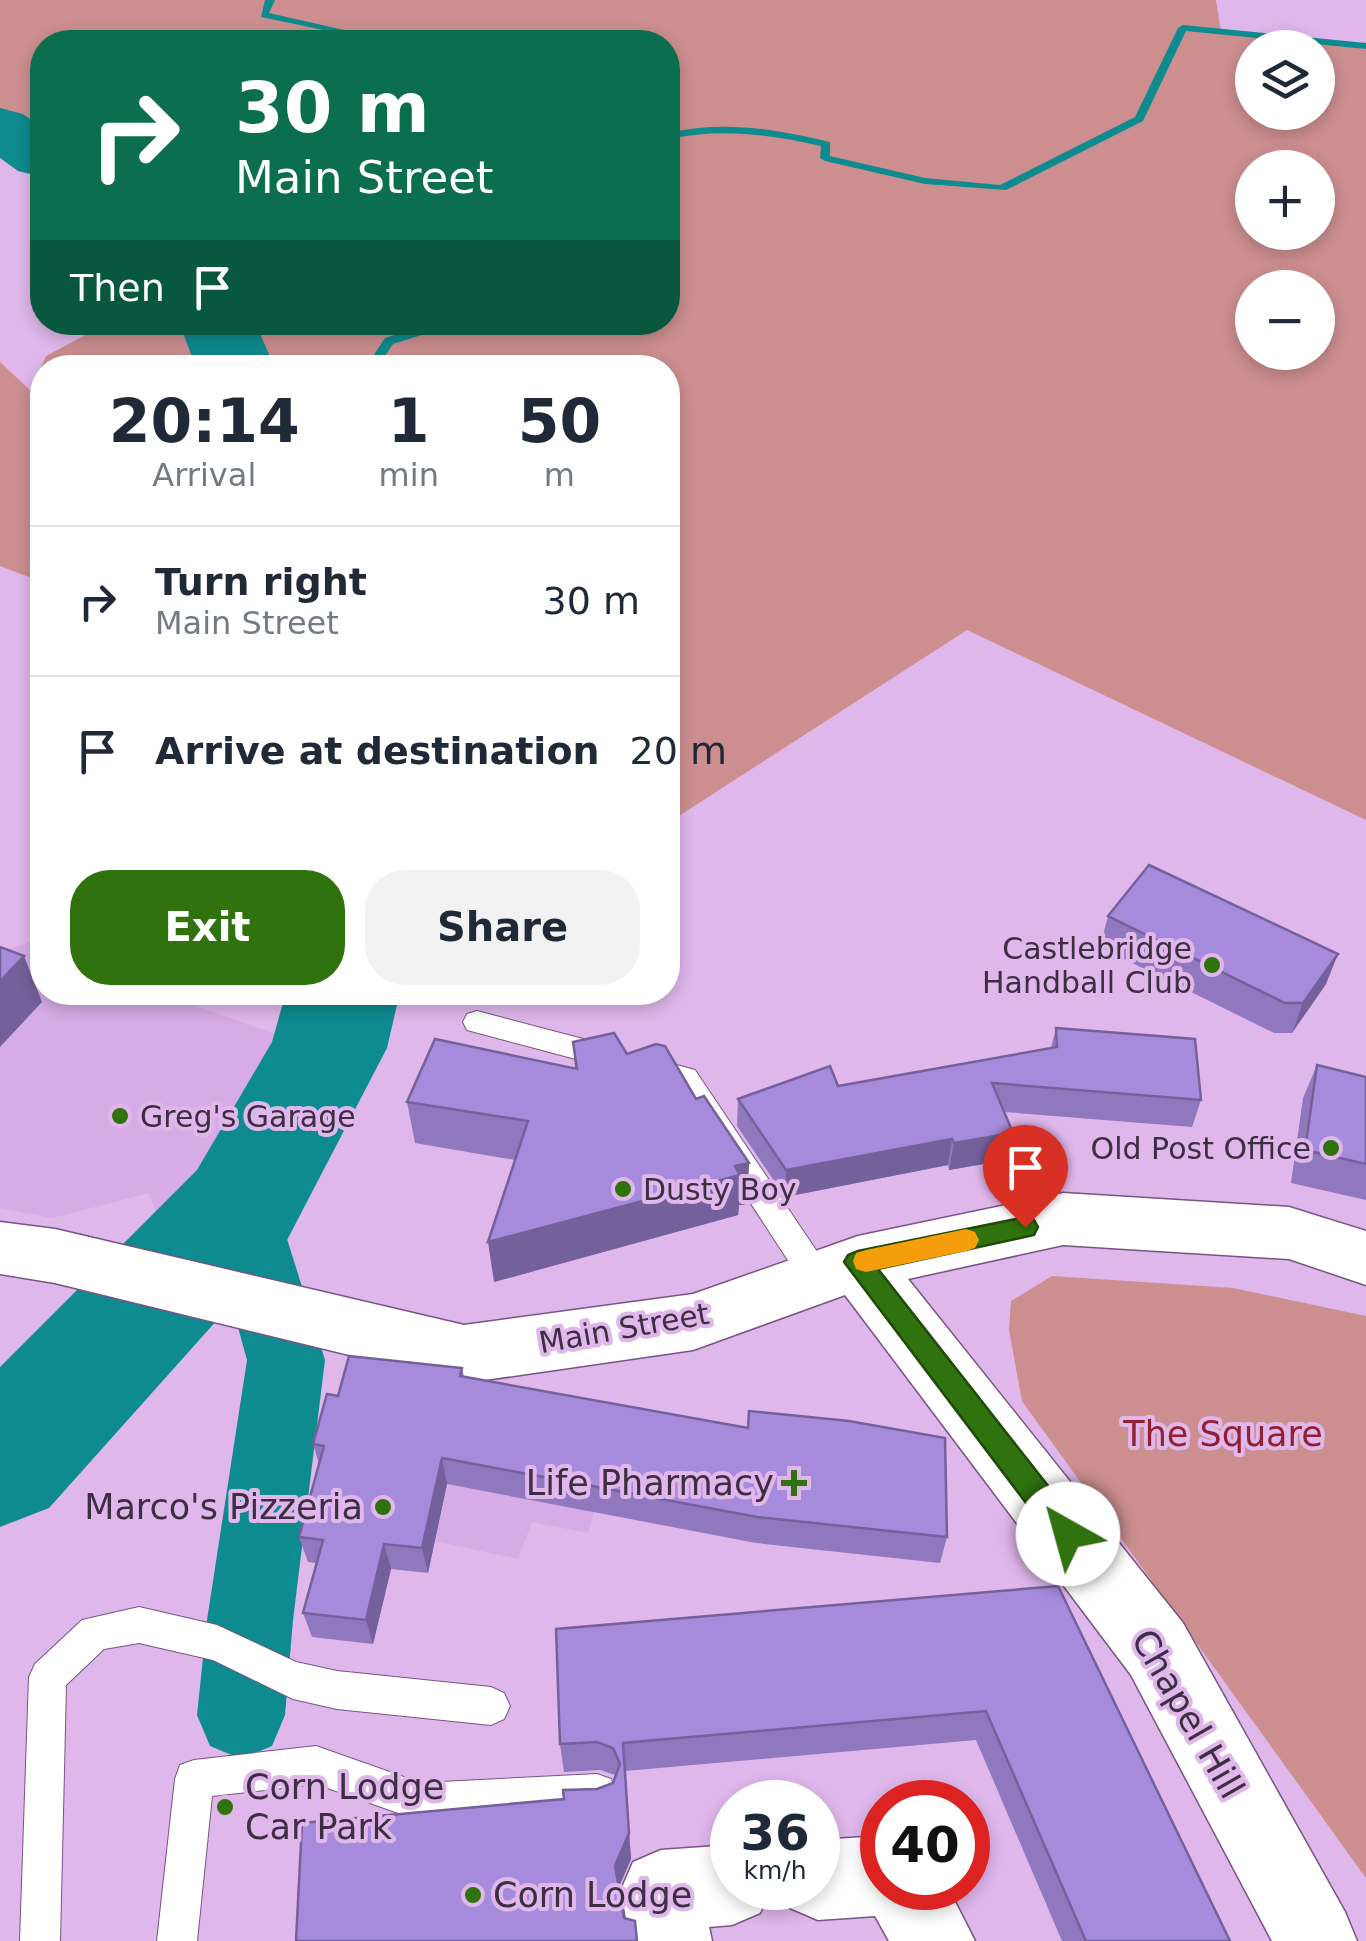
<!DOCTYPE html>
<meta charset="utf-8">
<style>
body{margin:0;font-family:"DejaVu Sans",sans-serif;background:#f2f2f3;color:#1f2937;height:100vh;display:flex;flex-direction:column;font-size:38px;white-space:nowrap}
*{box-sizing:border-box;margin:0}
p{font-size:32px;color:#747a83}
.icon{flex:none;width:55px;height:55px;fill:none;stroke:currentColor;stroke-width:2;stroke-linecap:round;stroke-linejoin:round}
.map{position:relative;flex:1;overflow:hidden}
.side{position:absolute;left:30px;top:355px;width:650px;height:650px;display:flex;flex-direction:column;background:#fff;border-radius:40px;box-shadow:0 5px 15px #0003}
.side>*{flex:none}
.hud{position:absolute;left:30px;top:30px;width:650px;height:305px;border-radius:40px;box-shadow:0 5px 15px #0003;background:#0b6e4f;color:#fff;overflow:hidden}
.controls{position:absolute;left:1235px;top:30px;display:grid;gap:20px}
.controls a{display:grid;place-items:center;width:100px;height:100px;border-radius:50%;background:#fff;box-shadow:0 5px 15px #0003;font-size:50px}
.speed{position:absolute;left:710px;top:1780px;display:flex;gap:20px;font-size:50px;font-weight:700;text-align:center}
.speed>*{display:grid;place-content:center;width:130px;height:130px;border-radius:50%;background:#fff;box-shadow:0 5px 15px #0003;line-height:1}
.speed small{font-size:25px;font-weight:400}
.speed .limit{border:15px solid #d22;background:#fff;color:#111}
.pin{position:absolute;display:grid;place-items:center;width:85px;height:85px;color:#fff;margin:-102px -42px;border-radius:50% 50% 50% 0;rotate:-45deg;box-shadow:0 0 10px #0007}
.pin .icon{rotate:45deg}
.me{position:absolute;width:110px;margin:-55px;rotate:322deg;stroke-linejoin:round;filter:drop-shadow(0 0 8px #0008)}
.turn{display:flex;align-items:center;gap:35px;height:210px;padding:0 40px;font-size:45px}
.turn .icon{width:130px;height:130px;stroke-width:2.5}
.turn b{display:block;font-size:70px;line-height:85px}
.then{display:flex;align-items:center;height:95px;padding:0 40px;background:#0003;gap:20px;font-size:38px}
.eta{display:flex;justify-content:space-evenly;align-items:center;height:170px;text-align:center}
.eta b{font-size:60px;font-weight:700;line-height:70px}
.cta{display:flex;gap:20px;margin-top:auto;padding:20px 40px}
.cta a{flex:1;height:115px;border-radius:40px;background:#30720d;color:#fff;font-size:40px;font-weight:700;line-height:115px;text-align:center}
.cta a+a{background:#f2f2f3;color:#1f2937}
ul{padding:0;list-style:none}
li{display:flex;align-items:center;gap:30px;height:150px;padding:0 40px;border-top:2px solid #e0e1e3}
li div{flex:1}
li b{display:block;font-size:38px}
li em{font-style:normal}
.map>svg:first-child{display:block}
.built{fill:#d7abe5}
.green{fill:#cc8e8f;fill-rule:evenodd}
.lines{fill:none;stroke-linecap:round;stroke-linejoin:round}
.stream{fill:#0e8b8f;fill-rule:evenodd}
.canal{fill:#0e8b8f;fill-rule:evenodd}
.river{fill:#0e8b8f;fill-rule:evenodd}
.service-casing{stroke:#785483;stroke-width:2}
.minor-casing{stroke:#785483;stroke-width:3}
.tertiary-casing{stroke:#785483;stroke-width:3}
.service{fill:#fff;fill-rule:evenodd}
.minor{fill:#fff;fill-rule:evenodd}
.tertiary{fill:#fff;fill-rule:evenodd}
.wall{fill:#8f78be}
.shaded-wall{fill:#74619b}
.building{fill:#a68bdd;stroke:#74619b;stroke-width:2.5}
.route{fill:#30720d;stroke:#1f4a08;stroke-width:2.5}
.slow{fill:#f59e0b}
.poi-dot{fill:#30720d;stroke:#dfb7eb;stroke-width:4}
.labels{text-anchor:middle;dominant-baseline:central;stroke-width:8;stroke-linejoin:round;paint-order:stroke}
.poi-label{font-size:30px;fill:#3e2e43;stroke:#dfb7eb;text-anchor:end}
.street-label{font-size:30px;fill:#3e2e43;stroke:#dfb7eb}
.near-park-label{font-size:35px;fill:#932032;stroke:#dfb7eb}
.near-poi-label{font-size:35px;fill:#3e2e43;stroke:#dfb7eb;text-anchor:end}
.near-street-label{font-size:35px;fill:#3e2e43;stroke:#dfb7eb}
</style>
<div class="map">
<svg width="1366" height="1941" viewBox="0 0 1366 1941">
<rect width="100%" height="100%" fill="#dfb7eb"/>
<path class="built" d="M42,937V992L161,993L289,1039L164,1232L149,1193L52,1218L0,1208V953Z
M467,1395L599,1496L588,1533L532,1522L518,1559L435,1541Z"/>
<path class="green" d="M0,0H1216L1221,32L1366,46V820L967,630L668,823V368H42V582L0,566V362L31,391L46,356L108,323L668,322V42H42V157L0,129ZM1252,48H1318V112H1252ZM1252,168H1318V232H1252ZM1252,288H1318V352H1252Z
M1052,1276L1233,1288L1366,1316V1878L1022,1401L1009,1330L1011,1301Z"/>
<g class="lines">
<path class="stream" d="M265,0H275L269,13L397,42H381L261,17Z
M1183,25L1366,43V49L1186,31L1143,121L1006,190L925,184L825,161L820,158L821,146C768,134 720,128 668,139V133C723,120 775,129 830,142V156L925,178L1000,185L1135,117L1178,28Z
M424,322H437L428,333L393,344L377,368H365L385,338L420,327Z"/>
<path class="canal" d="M241,1177L267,1186L277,1207L325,1360L293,1620L285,1715L272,1746L241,1759L210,1746L197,1715L207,1620L247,1360L205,1207L215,1186Z"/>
<path class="river" d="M0,108L23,114L42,127V177L18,171L0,158Z
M179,322H255L275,368H196Z
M286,992H400L387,1048L285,1244L49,1508L0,1527V1367L197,1170L272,1042Z"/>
<g class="service-casing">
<path id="service" d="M477,1011L606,1045L616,1048L620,1056L616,1064L606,1067L467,1030L463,1022L467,1014Z
M647,1057L695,1070L828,1268L833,1278L828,1288L817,1292L806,1288L675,1087L637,1076L633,1068L637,1060Z
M139,1607L217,1625L296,1662L337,1671L491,1687L504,1693L510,1706L504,1719L491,1725L337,1709L293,1699L213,1660L139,1643L104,1649L66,1685L60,1941H20L29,1677L35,1664L82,1620Z
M316,1746L421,1783L597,1774L611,1779L616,1793L611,1807L597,1812L421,1821L316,1784L212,1796L197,1941H157L175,1779L180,1765L194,1760Z"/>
</g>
<g class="minor-casing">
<path id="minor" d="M882,1836V1888H948L975,1941H889L875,1916L818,1920L790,1908L781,1888H818V1840Z
M732,1845V1888H771L760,1913L732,1925L709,1927L712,1941H630L621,1890L633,1862L661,1850Z"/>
</g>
<g class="tertiary-casing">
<path id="tertiary" d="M1063,1193L1289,1207L1366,1231V1285L1289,1259L1063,1245L908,1279L1183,1623L1345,1912L1357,1941H1272L1131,1675L845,1295L693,1350L464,1383L55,1283L0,1274V1222L55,1229L464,1325L693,1294L858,1236Z"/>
</g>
<use href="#service" class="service"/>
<use href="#minor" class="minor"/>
<use href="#tertiary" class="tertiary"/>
</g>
<path class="wall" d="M1108,916L1326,984L1292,1033H1274L1100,947Z
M1056,1028L1201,1100L1192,1127L1004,1112L1013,1133L1007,1160L949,1170L948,1165L785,1197L737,1126L738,1099L838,1086L1051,1048Z
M573,1042L627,1054L696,1099L749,1163L747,1204L739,1205L738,1215L494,1282L515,1160L415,1143L407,1102L575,1069Z
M1317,1065L1366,1077V1200L1291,1183L1303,1098Z
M462,1368L464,1377L947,1537L940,1563L756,1543L447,1484L428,1573L391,1569L373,1644L312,1637L303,1613L316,1563L308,1562L299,1537L319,1464L313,1444L338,1396Z
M1058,1586L1230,1941H1062L976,1740L625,1771L631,1859L619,1887L624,1918L564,1799L613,1783L615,1775L600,1770L564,1772L560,1744Z"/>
<path class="shaded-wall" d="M1338,954L1326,984L1292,1033L1303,1003Z
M24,956L42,1002L0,1047V981Z
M1013,1133L1007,1160L949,1170L954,1143Z
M952,1139L948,1165L785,1197L786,1170Z
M749,1163L747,1204L739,1205L738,1215L494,1282L488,1242L735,1166Z
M442,1458L447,1484L428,1573L422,1548Z
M384,1544L391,1569L373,1644L366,1620Z
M629,1833L631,1859L617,1891L615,1866Z"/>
<path class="building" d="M1149,865L1338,954L1303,1003H1285L1108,916Z
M0,947L24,956L0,981Z
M1056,1028L1195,1039L1201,1100L992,1083L1013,1133L954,1143L952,1139L786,1170L738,1099L830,1066L838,1086L1057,1047Z
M614,1033L627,1054L656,1044L665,1046L696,1099L704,1096L749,1163L735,1166L740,1175L488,1242L528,1121L407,1102L435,1039L577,1069L573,1042Z
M1317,1065L1366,1077V1164L1305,1150Z
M349,1356L462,1368L460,1376L748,1428L749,1411L849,1421L945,1438L947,1537L757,1517L442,1458L422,1548L384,1544L366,1620L303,1613L323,1540L299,1537L324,1446L313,1444L327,1394L338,1396Z
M1058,1586L1230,1941H1086L986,1711L623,1743L629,1833L615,1866L624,1918L635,1921L637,1941H296L302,1823L564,1799L563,1790L597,1789L613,1783L620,1764L613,1748L597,1742L560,1744L556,1629Z"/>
<path class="route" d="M1025,1217L1034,1220L1038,1227L1034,1235L878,1269L1078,1524L1082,1534L1078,1544L1068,1548L1057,1544L844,1262L848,1255L858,1251Z"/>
<path class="slow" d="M966,1229L975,1232L979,1240L975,1248L966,1251L866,1272L856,1269L853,1261L856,1253L866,1250Z"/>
<g class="poi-dot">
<circle cx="1212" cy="965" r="10"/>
<circle cx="120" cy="1116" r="10"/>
<circle cx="1331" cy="1148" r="10"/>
<circle cx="623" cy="1189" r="10"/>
<path d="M789 1468h10v10h10v10h-10v10h-10v-10h-10v-10h10z"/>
<circle cx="383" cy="1507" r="10"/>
<circle cx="225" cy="1807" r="10"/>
<circle cx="473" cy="1895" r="10"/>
</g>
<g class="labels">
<g class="poi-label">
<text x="1192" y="948">Castlebridge<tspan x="1192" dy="34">Handball Club</tspan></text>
<text x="140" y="1116" text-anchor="start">Greg's Garage</text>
<text x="1311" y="1148">Old Post Office</text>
<text x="643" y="1189" text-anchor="start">Dusty Boy</text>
</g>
<g class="street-label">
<text transform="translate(624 1328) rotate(-10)">Main Street</text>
</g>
<g class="near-park-label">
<text x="1223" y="1434">The Square</text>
</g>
<g class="near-poi-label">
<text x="774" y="1483">Life Pharmacy</text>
<text x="363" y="1507">Marco's Pizzeria</text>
<text x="245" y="1787" text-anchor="start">Corn Lodge<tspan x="245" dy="40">Car Park</tspan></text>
<text x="493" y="1895" text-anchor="start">Corn Lodge</text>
</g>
<g class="near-street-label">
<text transform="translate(1188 1714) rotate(60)">Chapel Hill</text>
</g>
</g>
</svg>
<div class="controls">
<a><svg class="icon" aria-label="layers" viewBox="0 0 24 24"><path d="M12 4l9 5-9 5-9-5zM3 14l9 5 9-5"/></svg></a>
<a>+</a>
<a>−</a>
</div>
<div class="speed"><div>36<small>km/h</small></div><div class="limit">40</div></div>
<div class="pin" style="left:1025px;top:1227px;background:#d93025"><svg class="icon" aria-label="arrive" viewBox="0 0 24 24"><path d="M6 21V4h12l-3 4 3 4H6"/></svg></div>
<svg class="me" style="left:1068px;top:1534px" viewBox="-20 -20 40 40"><circle r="19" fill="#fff"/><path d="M0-13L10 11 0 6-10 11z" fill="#30720d"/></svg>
<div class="hud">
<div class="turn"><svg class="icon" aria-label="right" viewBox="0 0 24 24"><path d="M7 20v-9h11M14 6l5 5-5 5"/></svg><div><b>30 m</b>Main Street</div></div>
<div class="then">Then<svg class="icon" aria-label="arrive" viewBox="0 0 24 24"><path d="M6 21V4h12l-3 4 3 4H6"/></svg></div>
</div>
<section class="side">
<div class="eta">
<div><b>20:14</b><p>Arrival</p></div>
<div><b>1</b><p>min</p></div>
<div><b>50</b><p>m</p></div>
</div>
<ul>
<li><svg class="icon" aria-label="right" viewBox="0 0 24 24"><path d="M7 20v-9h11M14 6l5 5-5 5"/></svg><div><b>Turn right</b><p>Main Street</p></div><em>30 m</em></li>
<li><svg class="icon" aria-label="arrive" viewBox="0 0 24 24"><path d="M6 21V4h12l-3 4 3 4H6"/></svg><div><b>Arrive at destination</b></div><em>20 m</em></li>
</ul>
<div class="cta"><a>Exit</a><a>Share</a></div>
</section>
</div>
